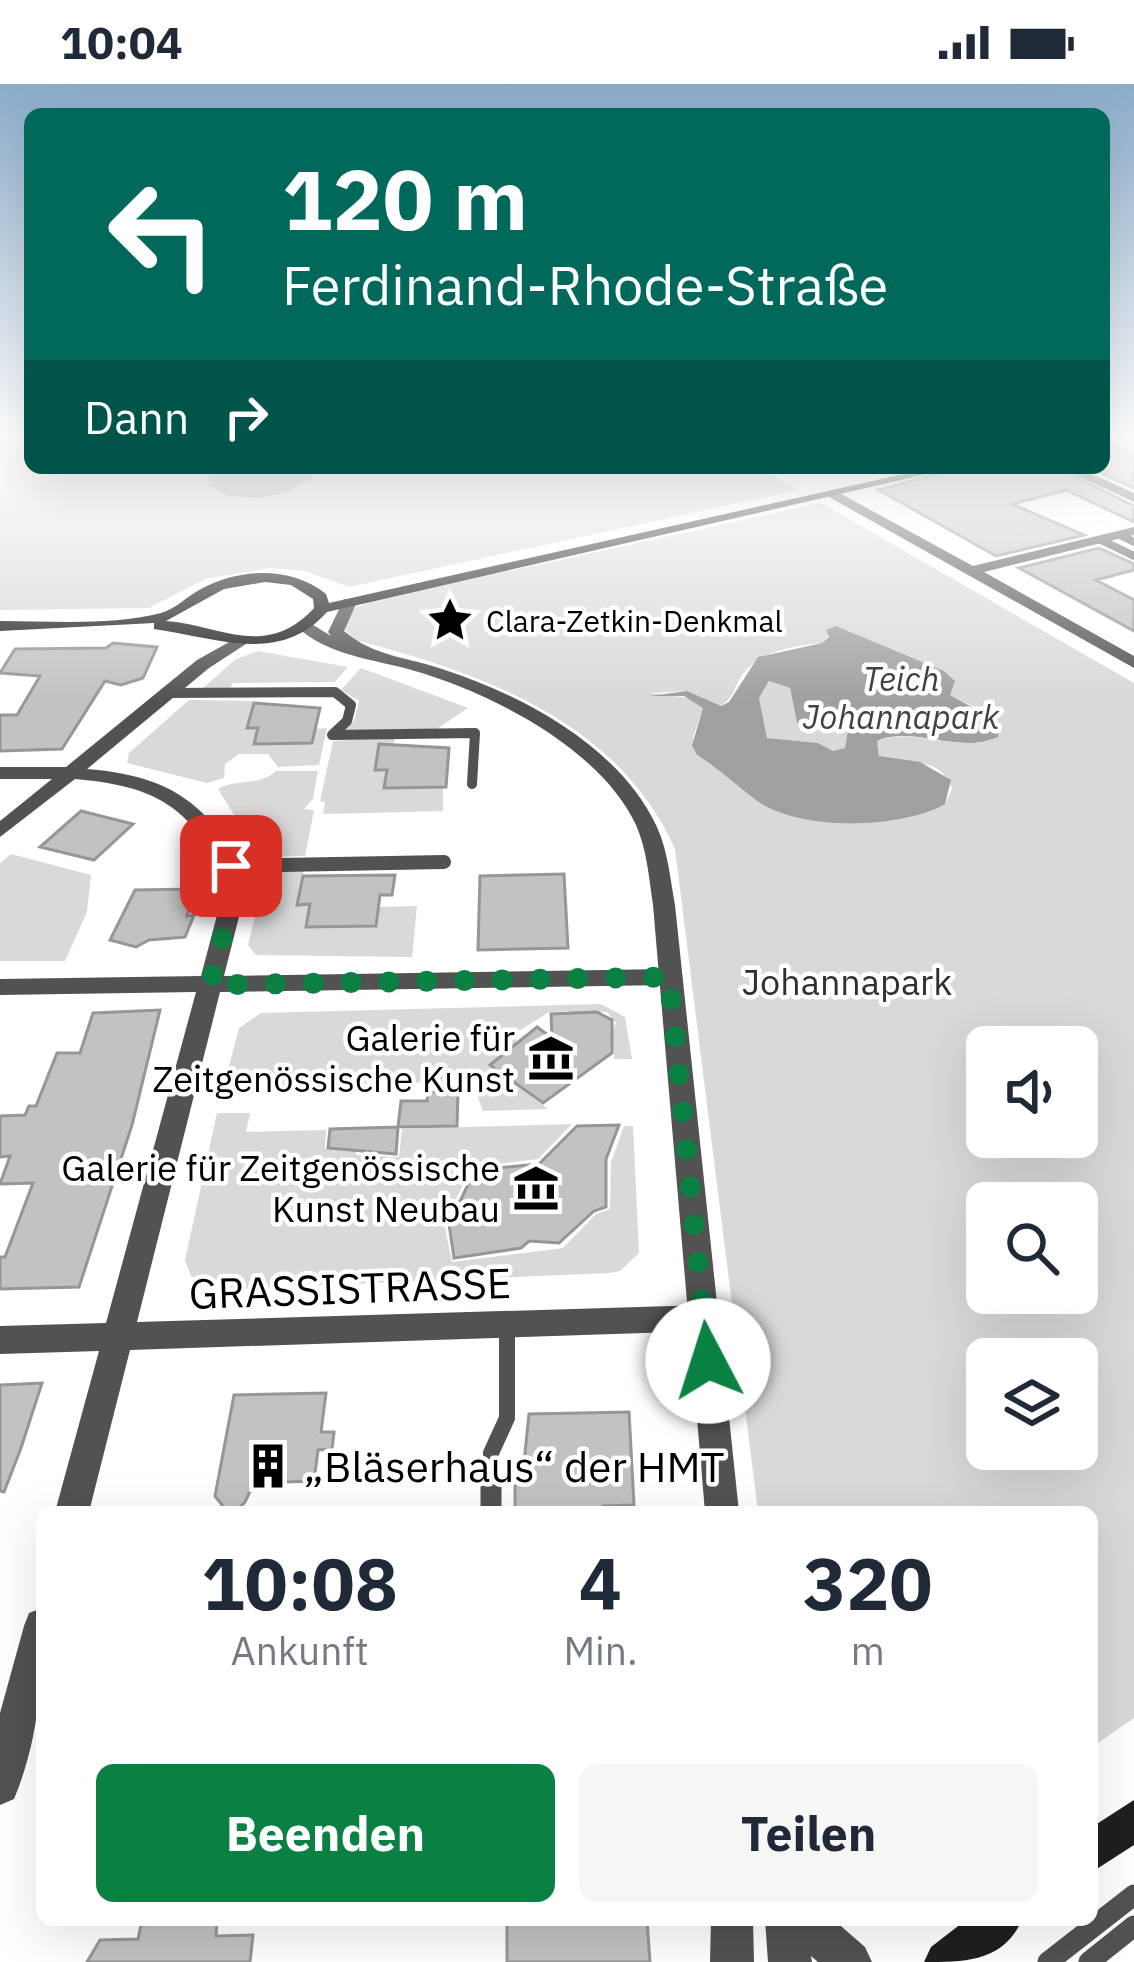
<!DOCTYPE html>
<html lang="de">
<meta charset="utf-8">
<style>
body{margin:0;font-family:"IBM Plex Sans",sans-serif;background:#f6f6f7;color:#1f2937;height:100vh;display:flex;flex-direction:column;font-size:45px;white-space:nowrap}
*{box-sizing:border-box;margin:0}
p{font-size:39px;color:#747a83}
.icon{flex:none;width:66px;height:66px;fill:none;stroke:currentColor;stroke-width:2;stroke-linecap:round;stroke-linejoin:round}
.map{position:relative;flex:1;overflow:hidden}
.details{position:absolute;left:36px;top:1422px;width:1062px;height:420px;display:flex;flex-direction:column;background:#fff;border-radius:18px;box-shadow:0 12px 48px #0002}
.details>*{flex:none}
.guide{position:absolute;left:24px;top:24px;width:1086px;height:366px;border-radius:18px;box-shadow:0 12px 48px #0002;background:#00695c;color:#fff;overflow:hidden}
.tools{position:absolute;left:966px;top:942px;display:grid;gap:24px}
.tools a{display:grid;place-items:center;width:132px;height:132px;border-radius:18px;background:#fff;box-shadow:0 12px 48px #0002;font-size:60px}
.pin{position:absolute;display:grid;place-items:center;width:102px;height:102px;color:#fff;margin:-51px;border-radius:24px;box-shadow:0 6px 18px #0006}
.me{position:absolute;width:132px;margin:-66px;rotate:355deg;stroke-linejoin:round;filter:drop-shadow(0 0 9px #0008)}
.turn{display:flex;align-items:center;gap:42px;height:252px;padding:0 60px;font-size:54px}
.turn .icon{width:156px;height:156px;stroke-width:2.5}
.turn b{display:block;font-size:84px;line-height:102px}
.then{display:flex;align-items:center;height:114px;padding:0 60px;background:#0003;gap:24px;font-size:45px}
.eta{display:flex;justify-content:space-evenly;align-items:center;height:204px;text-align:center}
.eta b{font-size:72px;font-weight:700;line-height:84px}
.primary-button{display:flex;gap:24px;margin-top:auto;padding:24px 60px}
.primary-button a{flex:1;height:138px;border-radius:18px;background:#0b8043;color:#fff;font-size:48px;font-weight:700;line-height:138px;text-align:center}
.primary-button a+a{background:#f6f6f7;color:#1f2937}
.status{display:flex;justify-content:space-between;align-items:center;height:84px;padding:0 60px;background:#fff;direction:ltr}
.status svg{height:33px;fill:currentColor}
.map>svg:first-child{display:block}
.green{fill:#d9d9d9;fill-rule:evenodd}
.water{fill:#a0a0a0;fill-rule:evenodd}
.building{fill:#c2c2c2;stroke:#969696;stroke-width:3}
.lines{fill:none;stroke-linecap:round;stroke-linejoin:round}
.service-far4{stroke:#525252;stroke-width:8}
.service-far3{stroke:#525252;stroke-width:10}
.service-far2{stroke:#525252;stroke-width:14}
.service-far1{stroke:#525252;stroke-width:16}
.service{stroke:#525252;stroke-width:21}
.minor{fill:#525252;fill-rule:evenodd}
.tertiary{fill:#525252;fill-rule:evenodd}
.secondary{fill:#1f1f1f;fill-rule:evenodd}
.route{stroke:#0b8043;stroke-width:21;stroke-dasharray:0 37.8}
.labels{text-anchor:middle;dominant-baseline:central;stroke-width:9;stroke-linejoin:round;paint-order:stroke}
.far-poi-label{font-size:30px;fill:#000;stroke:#fff;text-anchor:start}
.far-water-label{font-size:33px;font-style:italic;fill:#414141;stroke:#fff}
.park-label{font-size:36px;fill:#303030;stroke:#fff}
.poi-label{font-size:36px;fill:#000;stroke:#fff;text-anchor:end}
.near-street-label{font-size:42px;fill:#000;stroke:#fff}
.near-poi-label{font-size:42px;fill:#000;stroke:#fff;text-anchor:start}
</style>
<div class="status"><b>10:04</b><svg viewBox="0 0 49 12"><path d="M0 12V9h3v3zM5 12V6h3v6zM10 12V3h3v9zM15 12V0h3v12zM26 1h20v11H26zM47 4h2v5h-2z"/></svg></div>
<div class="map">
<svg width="1134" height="1878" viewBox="0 0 1134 1878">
<rect width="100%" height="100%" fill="#fff"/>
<path class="green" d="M0,355H30V384H761L798,406L349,503L305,487L270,484L205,495L149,524L0,526Z
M821,419L1134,599V1634L1092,1663V1428H758L675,765C618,637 482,589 355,556L344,545L347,528L371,517ZM836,542L944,587L950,611L986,629L998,653C958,671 915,642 877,657L879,672C904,680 943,672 952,705L945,720L842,739L776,727L697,671L693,653L703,624L689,614L651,609L687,607L720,622C734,615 734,603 742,591C760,566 795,562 822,559ZM987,963H1077V1053H987ZM987,1119H1077V1209H987ZM987,1275H1077V1365H987Z
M258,567L348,583L335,598L233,599L230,604H203L236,575Z
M361,584L468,624L432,648H341L354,637L359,617L341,606Z
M769,597L790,604L797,639L848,646L845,664L833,667L818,659L767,654L759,614Z
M189,616L254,617L247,643L258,644L255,660L312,659L315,645L327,644L319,681L278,683L268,670H239L225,680L224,694L207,699L127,679L129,669Z
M395,653L394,659H379L375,686L443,703V727L323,730L325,718L320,717L333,657Z
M276,687H318L313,715L304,725L314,726L305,772L260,773L218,705C237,694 258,703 276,687Z
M11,770L91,791L87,828L65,877H0V779Z
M267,784L304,785L297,820H310L307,843L376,842L379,823L417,822L412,873L256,871L248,861Z
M601,920L625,933L632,975H614L613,957L606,956L616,939L607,928L587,927L571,934L570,927L549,928L519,947L516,959L488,981L548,1025L483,1027L472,997L223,1005L239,944L261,929Z
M217,1029H250L246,1048L326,1046L325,1065H356V1071L399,1073L402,1045L572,1040L538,1075L472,1083L444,1139L452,1178L563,1164L596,1130L610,1125L611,1078L624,1042H633L639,1169L620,1187L609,1189L215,1206L191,1192L185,1176Z"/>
<path class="water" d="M210,384H311V395L287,408L259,414L229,412L208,401Z
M836,542L944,587L955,597L950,611L1001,639L998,653C958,671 914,641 877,657L879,672L920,678L951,696L945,720C901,745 798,748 756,716C736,701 719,685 697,671L692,661L703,624L684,612H649L687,607L721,622L729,618L758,573L822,559L829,553L826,546ZM769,597L790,604L797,639L848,646L845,664L833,667L818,659L767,654L759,614Z"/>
<path class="building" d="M1104,358L1134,370V404L1089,384H1104Z
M957,384H1057L1134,422V438L1066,406L1012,420L1084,451L996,472L879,406Z
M1099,464L1134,480V486L1096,496L1134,516V547L1019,484Z
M113,559L157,563L143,594L121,601L105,597L62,665L0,667V631H17L40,592L0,589L15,565L106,564Z
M254,619L320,624L312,659L254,660L258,644H247Z
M379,660L449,664L446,703L384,704L387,686H375Z
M81,727L133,740L94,776L40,763Z
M564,790L568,864L478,866L480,792Z
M395,791L392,811H380L376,842L306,843L310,820L297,821L303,792Z
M195,805L187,832L194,831L185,853L149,856L136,863L110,856L135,806Z
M160,926L132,1041L79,1203L0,1205V1173H5L33,1099L0,1100L10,1072L0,1073V1032L25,1031L29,1022H36L57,969H80L93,929Z
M597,928L612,936V969L543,1019L490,981L537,943L552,954L551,930Z
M428,1008H458L457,1042L398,1043L401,1017H427Z
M619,1041L606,1075V1123L594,1127L559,1159L529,1157L521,1164L454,1174L449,1140L475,1086L539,1080L577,1042Z
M398,1043L396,1070L328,1064L330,1045Z
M42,1299L21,1364L4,1408L0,1407V1301Z
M326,1309L321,1348H334L332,1365L318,1366L314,1397L254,1399L245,1418L236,1427L226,1426L215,1412L234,1311Z
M629,1328L634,1421L603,1422L602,1428H515V1388H523L529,1330Z
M507,1836H647L650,1878H507Z
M217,1837L216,1852L253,1851L250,1878H87L100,1856L138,1855L141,1841Z"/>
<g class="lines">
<path class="service-far4" d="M1120,451L1134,458
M1101,456L1134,472"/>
<path class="service-far3" d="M167,609L335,608L351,621L347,637L332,651L475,649L472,700"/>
<path class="service-far2" d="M231,782L444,778"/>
<path class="service-far1" d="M491,1404V1369L507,1334V1241"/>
<path class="service" d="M491,1401V1428
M1048,1878L1134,1811
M1089,1878L1134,1842"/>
<path class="minor" d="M1061,384H1078L1134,409V418Z
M834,406L973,482L1134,443V451L984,488L1134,572V584L829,413V407Z
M240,552L248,557L246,560L209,584L87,685C173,692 211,721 248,797L224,892L669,885L681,893L669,901L220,908L137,1238L704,1221L715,1225L719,1234L715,1243L704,1247L130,1266L89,1428H55L99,1267L0,1270V1242L106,1239L196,908L0,911V895L201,892L226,797C192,723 156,702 75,695L0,753V737L52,695H0V683H66L197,576Z
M42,1524C42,1592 41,1650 14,1715L0,1721V1629L24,1542L29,1529Z"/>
<path class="tertiary" d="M344,515L357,518L344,547C374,573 409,573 445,586C524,612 618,662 656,741C668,766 670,794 675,821L739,1428H705L653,821C649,794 647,766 636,741C600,664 491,609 415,587C375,575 327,572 296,542L310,539L331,552L328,548Z
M711,1836H753L754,1878H710Z
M765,1836H834L865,1863L872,1878H818L811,1872L812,1878H768Z"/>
<path class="secondary" d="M930,384H953L327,528C279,582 214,553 154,545V539L0,547V537C52,537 110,542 161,529C176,525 187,512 201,505C240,484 291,482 326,510L329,519ZM265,498L291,501L313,515L314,524C266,576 220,541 166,537L224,505Z
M1134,1716V1761L1092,1788V1743Z
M966,1836H1022C1003,1878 966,1878 924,1878L931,1863Z"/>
</g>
<linearGradient id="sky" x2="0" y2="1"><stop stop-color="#8baccb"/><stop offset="0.57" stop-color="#fff"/><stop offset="1" stop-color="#fff" stop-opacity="0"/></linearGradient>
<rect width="1134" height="618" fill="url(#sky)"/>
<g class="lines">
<path class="route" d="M231,782L237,797L210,901L669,893L708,1277"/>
</g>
<defs>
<g id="sight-bare" transform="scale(3.6)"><path d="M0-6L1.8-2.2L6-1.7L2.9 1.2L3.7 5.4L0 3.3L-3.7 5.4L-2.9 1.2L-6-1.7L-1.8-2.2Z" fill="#000" stroke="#fff" stroke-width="2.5" paint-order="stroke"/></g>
<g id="museum-bare" transform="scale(3.6)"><path d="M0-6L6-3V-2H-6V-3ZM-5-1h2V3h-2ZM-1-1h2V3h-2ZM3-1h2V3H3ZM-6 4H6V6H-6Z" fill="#000" stroke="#fff" stroke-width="2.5" paint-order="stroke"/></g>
<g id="building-bare" transform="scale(3.6)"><path d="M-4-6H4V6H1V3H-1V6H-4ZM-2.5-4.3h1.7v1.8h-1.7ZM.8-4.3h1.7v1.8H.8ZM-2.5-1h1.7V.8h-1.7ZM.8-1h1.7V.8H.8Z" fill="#000" stroke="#fff" stroke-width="2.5" paint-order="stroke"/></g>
</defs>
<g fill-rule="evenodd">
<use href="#sight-bare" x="450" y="536"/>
<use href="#museum-bare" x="551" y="974"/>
<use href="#museum-bare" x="536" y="1104"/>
<use href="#building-bare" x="268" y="1382"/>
</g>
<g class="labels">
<g class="far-poi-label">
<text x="486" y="536">Clara-Zetkin-Denkmal</text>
</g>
<g class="far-water-label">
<text x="901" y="594">Teich<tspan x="901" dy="38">Johannapark</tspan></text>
</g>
<g class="park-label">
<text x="847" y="897">Johannapark</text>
</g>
<g class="poi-label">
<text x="515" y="953">Galerie für<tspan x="515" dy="41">Zeitgenössische Kunst</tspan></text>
<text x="500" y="1083">Galerie für Zeitgenössische<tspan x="500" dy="41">Kunst Neubau</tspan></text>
</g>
<g class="near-street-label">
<text transform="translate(350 1204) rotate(-2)">GRASSISTRASSE</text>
</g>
<g class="near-poi-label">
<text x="304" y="1382">„Bläserhaus“ der HMT</text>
</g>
</g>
</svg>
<div class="tools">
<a><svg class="icon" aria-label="sound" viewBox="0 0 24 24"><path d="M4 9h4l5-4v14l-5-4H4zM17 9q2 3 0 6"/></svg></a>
<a><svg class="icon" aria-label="search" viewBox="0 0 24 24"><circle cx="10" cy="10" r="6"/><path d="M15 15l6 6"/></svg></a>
<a><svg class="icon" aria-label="layers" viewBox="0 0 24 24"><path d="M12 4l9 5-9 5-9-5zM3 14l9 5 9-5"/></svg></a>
</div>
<div class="pin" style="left:231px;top:782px;background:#d93025"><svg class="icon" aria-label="arrive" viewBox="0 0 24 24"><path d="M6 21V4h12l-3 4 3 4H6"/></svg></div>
<svg class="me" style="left:708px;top:1277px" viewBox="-20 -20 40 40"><circle r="19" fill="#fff"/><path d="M0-13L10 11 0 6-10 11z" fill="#0b8043"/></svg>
<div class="guide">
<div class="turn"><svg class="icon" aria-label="left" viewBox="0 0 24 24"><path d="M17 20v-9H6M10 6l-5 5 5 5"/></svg><div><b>120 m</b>Ferdinand-Rhode-Straße</div></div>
<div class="then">Dann<svg class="icon" aria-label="right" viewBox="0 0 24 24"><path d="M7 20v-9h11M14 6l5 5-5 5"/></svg></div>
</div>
<section class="details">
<div class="eta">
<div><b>10:08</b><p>Ankunft</p></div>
<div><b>4</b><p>Min.</p></div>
<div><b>320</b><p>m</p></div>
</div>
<div class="primary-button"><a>Beenden</a><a>Teilen</a></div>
</section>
</div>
